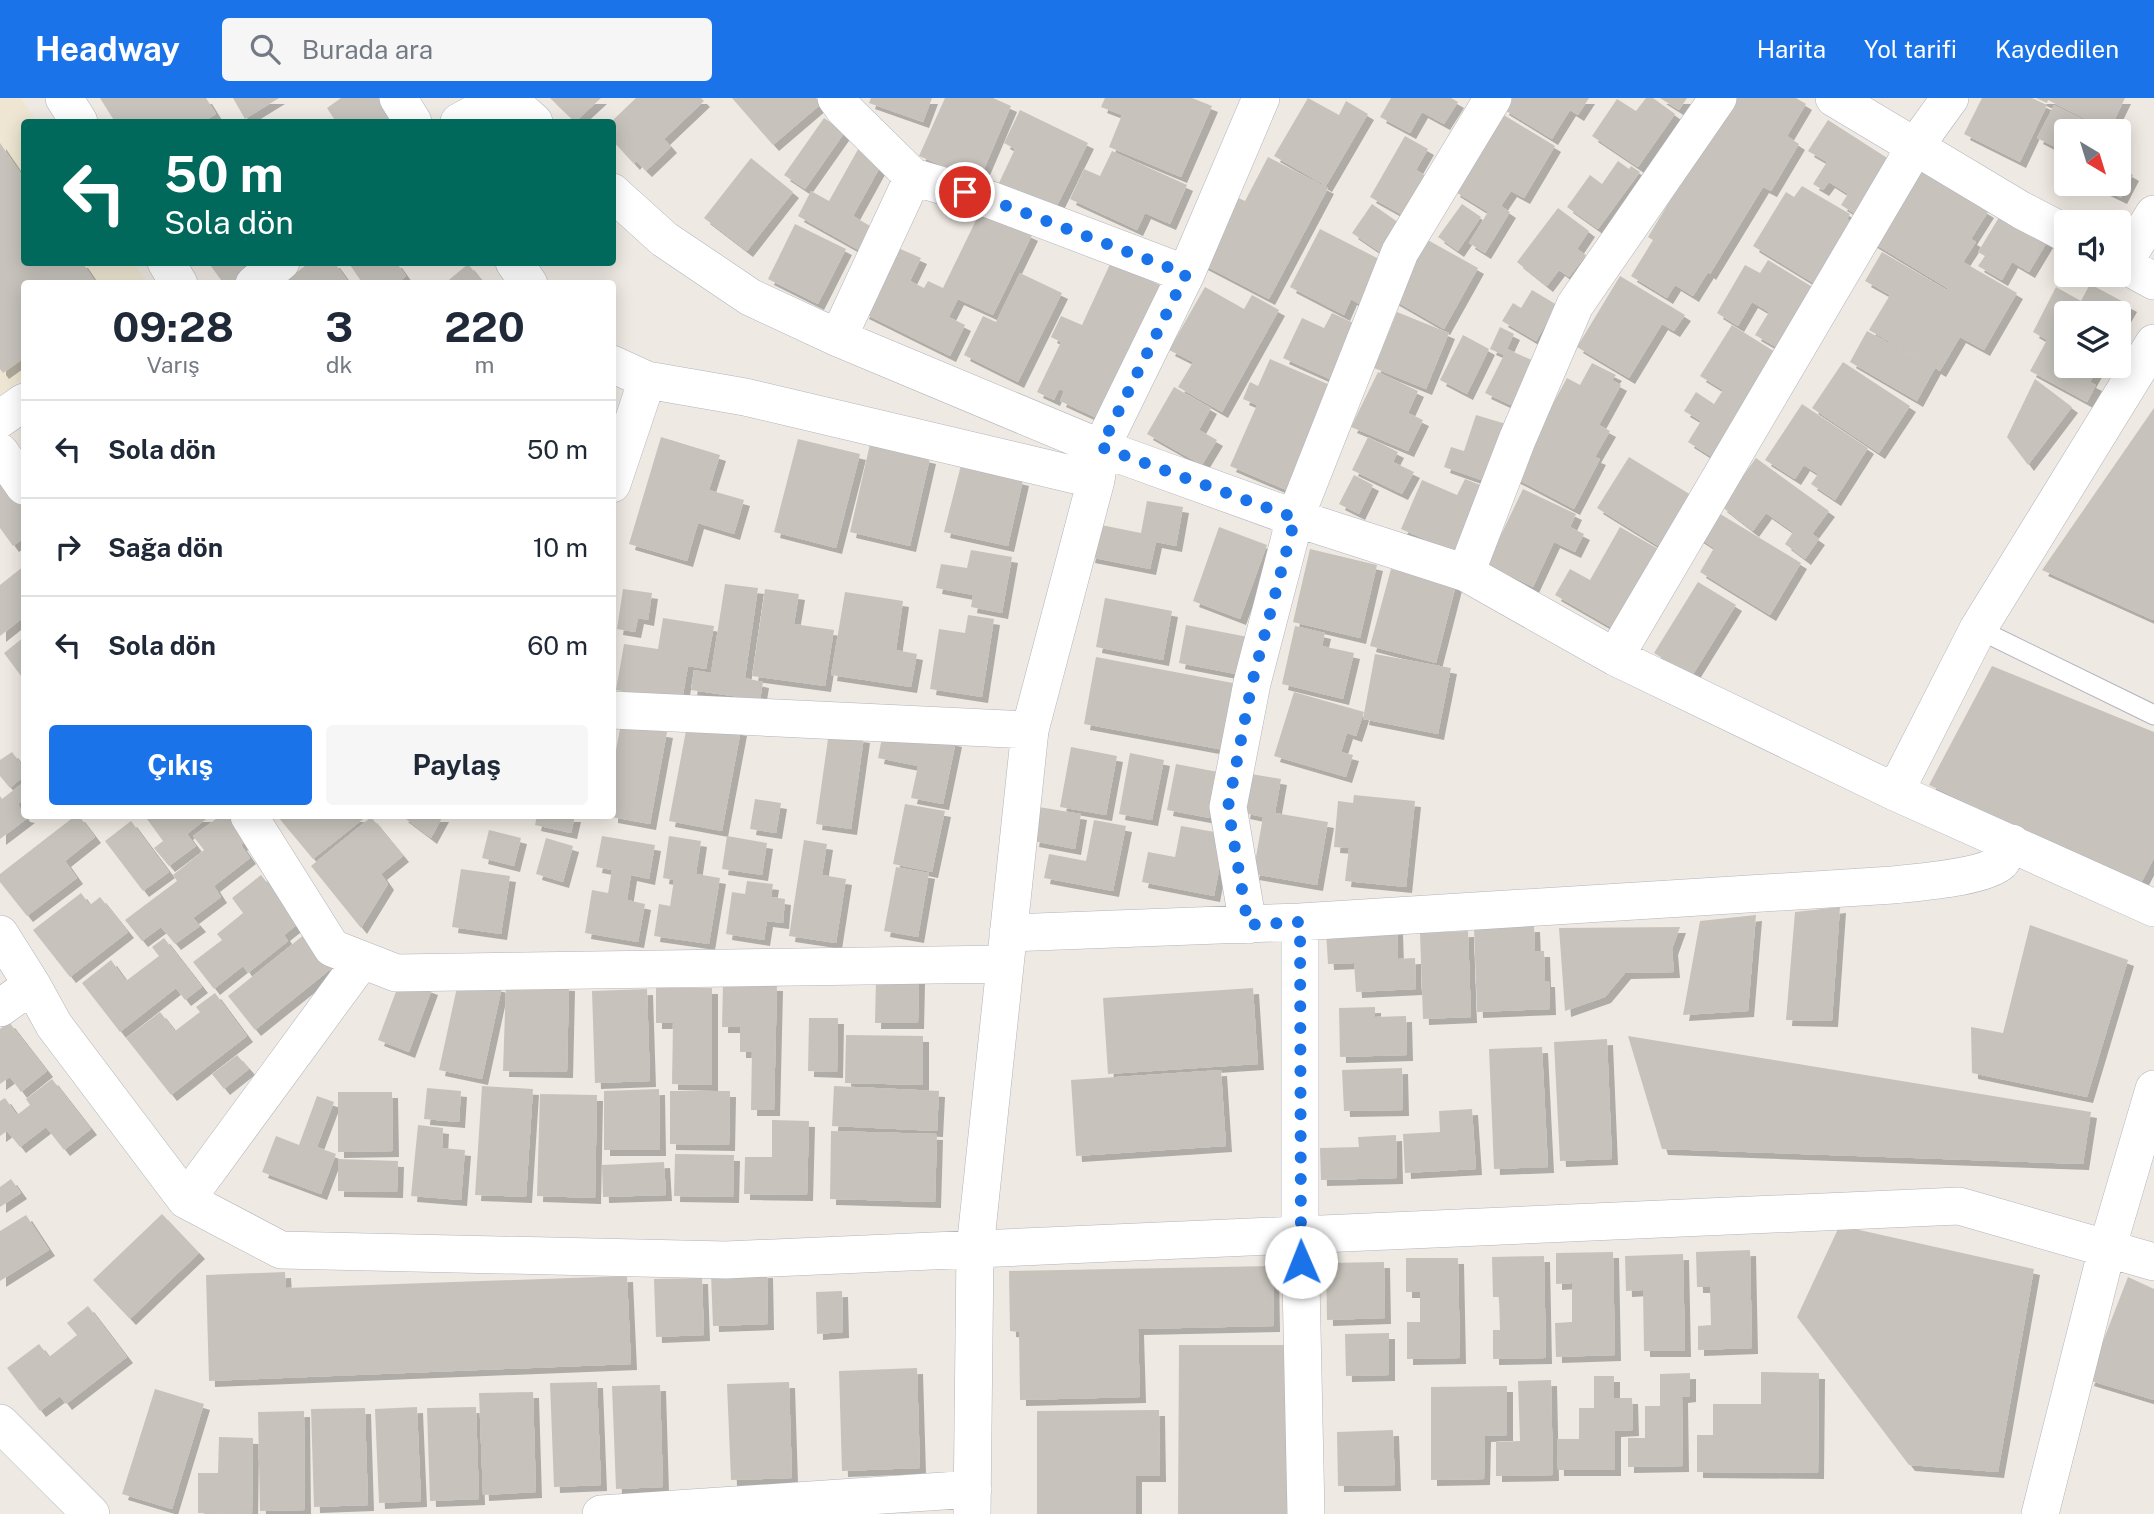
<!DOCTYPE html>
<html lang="tr">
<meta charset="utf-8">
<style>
body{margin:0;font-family:"Public Sans",sans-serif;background:#f6f6f7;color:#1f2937;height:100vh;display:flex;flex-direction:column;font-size:26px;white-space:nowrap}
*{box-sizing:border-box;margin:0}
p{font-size:23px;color:#747a83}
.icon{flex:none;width:38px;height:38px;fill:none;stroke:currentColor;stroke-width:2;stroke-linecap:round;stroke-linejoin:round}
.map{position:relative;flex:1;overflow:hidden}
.details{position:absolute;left:21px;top:182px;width:595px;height:539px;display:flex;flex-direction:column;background:#fff;border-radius:7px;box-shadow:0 4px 18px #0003}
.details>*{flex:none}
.banner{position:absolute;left:21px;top:21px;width:595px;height:147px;border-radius:7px;box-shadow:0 4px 18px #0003;background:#00695c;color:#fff;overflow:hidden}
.needle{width:46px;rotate:142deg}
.tools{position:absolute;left:2054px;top:21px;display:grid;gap:14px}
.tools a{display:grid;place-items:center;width:77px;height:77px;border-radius:7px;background:#fff;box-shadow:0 4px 18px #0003;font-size:35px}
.pin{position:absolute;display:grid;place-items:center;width:60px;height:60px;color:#fff;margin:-30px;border:4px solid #fff;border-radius:50%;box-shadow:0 2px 7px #0007}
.me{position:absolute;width:77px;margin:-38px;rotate:359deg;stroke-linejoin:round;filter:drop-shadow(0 0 5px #0008)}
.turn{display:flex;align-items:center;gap:24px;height:147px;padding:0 28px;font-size:32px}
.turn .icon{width:91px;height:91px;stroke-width:2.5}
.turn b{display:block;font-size:49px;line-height:60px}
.eta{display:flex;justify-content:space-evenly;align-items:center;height:119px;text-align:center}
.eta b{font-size:42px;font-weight:700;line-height:49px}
.action{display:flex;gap:14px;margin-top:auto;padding:14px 28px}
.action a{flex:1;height:80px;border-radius:7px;background:#1a73e8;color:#fff;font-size:28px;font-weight:700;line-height:80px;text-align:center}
.action a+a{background:#f6f6f7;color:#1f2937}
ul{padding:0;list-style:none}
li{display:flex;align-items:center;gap:21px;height:98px;padding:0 28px;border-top:2px solid #e0e1e3}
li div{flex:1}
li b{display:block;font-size:26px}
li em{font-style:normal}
header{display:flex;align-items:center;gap:42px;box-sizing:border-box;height:98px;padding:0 35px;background:#1a73e8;color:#fff}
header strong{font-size:33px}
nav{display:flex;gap:38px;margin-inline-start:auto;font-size:24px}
.search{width:490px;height:63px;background:#f6f6f7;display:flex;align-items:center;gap:18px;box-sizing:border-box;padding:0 24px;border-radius:7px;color:#747a83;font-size:26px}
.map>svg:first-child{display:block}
.education{fill:#eee6d2}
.building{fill:#c7c3bc;filter:url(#shadow)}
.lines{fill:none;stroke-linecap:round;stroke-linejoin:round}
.lane-casing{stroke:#b2b3bd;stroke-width:21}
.street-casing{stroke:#b2b3bd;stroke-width:38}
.lane{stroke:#fff;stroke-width:19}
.street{stroke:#fff;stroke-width:37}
.route{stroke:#1a73e8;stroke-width:12;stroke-dasharray:0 21.6}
</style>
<header>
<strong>Headway</strong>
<div class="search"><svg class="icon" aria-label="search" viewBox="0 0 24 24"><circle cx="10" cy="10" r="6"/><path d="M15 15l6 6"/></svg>Burada ara</div>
<nav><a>Harita</a><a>Yol tarifi</a><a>Kaydedilen</a></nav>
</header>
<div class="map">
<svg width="2154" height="1416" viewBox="0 0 2154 1416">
<defs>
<filter id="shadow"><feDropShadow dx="6" dy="6" stdDeviation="0" flood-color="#0004"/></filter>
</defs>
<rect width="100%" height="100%" fill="#eee9e2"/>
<path class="education" d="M0,0H21L37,24H24V164L133,165L147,185L24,186V280L0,297Z"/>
<path class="building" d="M100,0H206L216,16L203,24H115Z
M233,0H279L245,21Z
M341,0H382L398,24H336L327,10Z
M550,0H601L575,24Z
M636,0H701L704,3L664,41L671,49L646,73L636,63L634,66L612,42V23Z
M732,0H816L821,6L773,47Z
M871,0H932L923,24L869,5Z
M945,0H993L1011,8L979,83L919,58Z
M1105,0H1192L1212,8L1181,79L1109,49L1122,17L1101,9Z
M1308,0L1339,17L1346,3L1368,16L1326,88L1274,58Z
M1391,0H1451L1458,4L1444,26L1422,14L1410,35L1380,19Z
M1509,0H1589L1578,17L1570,12L1552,41L1503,11Z
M1646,0H1653L1675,16L1638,69L1592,38L1617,1L1636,13Z
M1660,0H1687L1679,12Z
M1732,0H1796L1806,6L1787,38L1799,46L1771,93L1763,89L1710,176L1708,174L1693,198L1675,187L1667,200L1631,178L1653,142L1648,139Z
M1982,0H2032L2047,7L2020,64L1964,36Z
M2036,0H2125L2109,33L2048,2L2047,5Z
M2054,7L2106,33H2067V55L2037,40Z
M1020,12L1088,45L1054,114L998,87L1015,51L1004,45Z
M1502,16L1555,48L1524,100L1511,93L1501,108L1510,114L1485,155L1469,145L1488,114L1454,93Z
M824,20L845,34L805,91L784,77Z
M1828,22L1895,65L1860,119L1841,107L1848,96L1829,84L1823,92L1813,86L1827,64L1808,53Z
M1405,38L1428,51L1416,72L1428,79L1406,119L1370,99Z
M0,45L24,80V164H82L97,186H24V260L3,275L0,271Z
M861,46L885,60L853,118L877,132L864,155L798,118L811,93L829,103Z
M1112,53L1187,87L1170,126L1145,115L1137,132L1070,101L1084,71L1100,78Z
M1268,59L1328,90L1269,201L1200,165L1234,98L1245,103Z
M751,60L793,94L747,153L704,120Z
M1618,63L1629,71L1631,68L1640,74L1598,131L1567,109L1590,77L1602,86Z
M2119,69L2133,77L2121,100L2092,86H2119Z
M1918,71L1988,114L1971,141L1976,144L1963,164L2017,195L1984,252L1960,239L1940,273L1935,270L1917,303L1850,264L1867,233L1931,268L1869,232L1890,197L1865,183L1882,154L1947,192L1953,181L1947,190L1865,140Z
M1802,88L1850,116L1847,121L1857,127L1820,189L1753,148L1786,94L1794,99Z
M1372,106L1409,132L1390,161L1352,135Z
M1462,106L1481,119L1458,153L1438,139Z
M1558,110L1589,133L1577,151L1586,157L1569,179L1559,172L1547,188L1517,164Z
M981,112L1032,137L993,217L958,201L949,219L965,227L950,258L863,215L896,149L921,160L910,183L924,190L928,183L943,190Z
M2001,116L2047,144L2029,174L2012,164L2002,182L1978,168L1985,158L1978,154Z
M795,126L846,151L818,206L768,181Z
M1320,131L1383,163L1361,207L1351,201L1344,217L1290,189Z
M1426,141L1478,170L1444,231L1392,201Z
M1768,162L1819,193L1783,253L1755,237L1769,214L1752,204L1738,228L1717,215L1745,167L1760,175Z
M208,164H274L245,186H224Z
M310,164H334L350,186H289L287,182Z
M348,164H396L406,178L396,186H363Z
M1111,164L1162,188L1099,321L1060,303L1064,293L1059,291L1054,302L1037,294L1061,244L1051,239L1061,218L1082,227Z
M468,166L484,186H444Z
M1020,175L1062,195L1018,284L964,257L983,218L996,224Z
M1620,178L1685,217L1674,233L1662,226L1629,280L1577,249Z
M2090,186L2131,208L2119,229V215H2067V268H2099L2090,284L2096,287L2087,304L2030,273L2047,242L2033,234L2056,189L2081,203Z
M1205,189L1244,211L1252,197L1279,212L1222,314L1178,289L1193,264L1169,252Z
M1532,192L1557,207L1536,243L1502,223L1513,205L1521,210Z
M1397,214L1449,235L1426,291L1374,270Z
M1332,215L1360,228L1334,283L1283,260L1302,220L1324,230Z
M1732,227L1780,257L1715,361L1688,344L1701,323L1684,313L1696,294L1714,306L1723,292L1700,278Z
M1500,229L1514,236L1507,251L1534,263L1513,308L1485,295L1504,257L1490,251Z
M1463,237L1489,251L1467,296L1440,282Z
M1270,261L1337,290L1291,394L1230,368L1257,307L1243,301L1250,284L1258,288Z
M1843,264L1910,308L1879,355L1812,310Z
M1592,265L1616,277L1612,282L1621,287L1599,327L1610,333L1595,359L1600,361L1574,411L1513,379L1567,280L1580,287Z
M1378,274L1418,293L1408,315L1423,322L1408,353L1351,329Z
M2035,281L2072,309L2028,367L2007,339Z
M1174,289L1211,310L1199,332L1217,342L1202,367L1147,336Z
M1802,306L1868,350L1835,402L1811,386L1818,376L1804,367L1795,381L1765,362Z
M2154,310V520L2153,522L2042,472Z
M1476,317L1506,326L1487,384L1444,369L1451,349L1464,353Z
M661,339L720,357L709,392L744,402L734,436L698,425L687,463L629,446Z
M1368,339L1398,354L1393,364L1414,374L1402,396L1352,372Z
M798,341L860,356L836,450L774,434Z
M870,346L930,360L910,448L850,434Z
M1629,359L1691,397L1660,449L1597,410Z
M1756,360L1829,413L1812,436L1819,441L1805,461L1785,446L1793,434L1766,415L1753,433L1721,408Z
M961,367L1023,382L1008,448L944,434Z
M0,375L24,407V440L13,448L0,430Z
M1354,377L1373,387L1359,416L1339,406Z
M1465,381L1488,390L1459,456L1401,431L1422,382L1457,397Z
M1523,391L1576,416L1570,429L1584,436L1575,454L1554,444L1533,489L1487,466Z
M1147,403L1183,409L1176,448L1156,444L1150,471L1089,459L1096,426L1141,435Z
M1712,411L1801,465L1770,517L1700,474L1714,450L1696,438Z
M1219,429L1267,447L1240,521L1193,503Z
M1620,429L1660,452L1614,531L1555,497L1570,471L1590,482Z
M1310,451L1377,467L1360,540L1293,524Z
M971,452L1012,459L1002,515L971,509L973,497L936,490L941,466L967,470Z
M24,468V519L0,538V487Z
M1391,471L1456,487L1436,565L1370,548Z
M1698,484L1736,507L1692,578L1654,555Z
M725,486L758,490L745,580L763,584L760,602L691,592L694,572L711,575Z
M623,491L652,495L648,522L638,520L635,534L617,531Z
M765,491L799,496L794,526L834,532L825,588L752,578Z
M845,494L903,503L896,552L917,556L911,589L831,577Z
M1105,500L1172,513L1163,562L1096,549Z
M968,517L994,521L982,599L930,591L939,531L965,535Z
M663,520L714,528L706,571L688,568L682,603L616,592L624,546L658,551Z
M1186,527L1248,539L1241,577L1179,565Z
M1295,528L1325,535L1322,548L1354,555L1343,601L1282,586Z
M24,539V582L4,555Z
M1375,556L1451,570L1438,636L1363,621Z
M1096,559L1238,586L1224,652L1084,626Z
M1992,568L2154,634V760L2140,787L1929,687Z
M1294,594L1364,614L1356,638L1347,635L1341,654L1353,657L1346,679L1274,658Z
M688,622L741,632L722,733L669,723Z
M621,626L667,634L650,726L612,719V673Z
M884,629L956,643L943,706L911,700L918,668L878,660Z
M829,634L864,639L851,731L816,726Z
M1071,649L1117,658L1106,717L1060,709Z
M12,654L24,670V678L10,690L0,678V662Z
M1130,655L1164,662L1152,722L1119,716Z
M1176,666L1218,674L1210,720L1167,712Z
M1251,676L1281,681L1275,715L1328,724L1317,787L1253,776L1263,719L1244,715Z
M24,684V701L18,706L24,718L29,719L0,741V698L2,701Z
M1354,697L1415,703L1406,789L1345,783L1349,750L1334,749L1338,703L1353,705Z
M755,701L781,705L776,735L750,731Z
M905,706L945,713L932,774L893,766Z
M1039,709L1081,716L1075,751L1033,743Z
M75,718H79L95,739L65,763L77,780L27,818L0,784V776Z
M151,718H210L187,736L196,748L169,768L154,750L163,743L147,721Z
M220,718H230L248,741L241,747L250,760L214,788L221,799L193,820L200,828L175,846L161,829L142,843L125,822L177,783L173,777L204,752L193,738Z
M280,718H367L313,761L278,719Z
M402,718H443L431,740Z
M537,718H575L571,735L535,727Z
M371,719L403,758L381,776L388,786L361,830L311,768Z
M1094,722L1126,728L1113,793L1044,780L1049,756L1086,763Z
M131,723L169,774L143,793L105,743Z
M1181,728L1226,736L1214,798L1142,784L1148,754L1175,759Z
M489,732L521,740L514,768L482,760Z
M602,738L655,747L649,781L631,777L627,802L645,806L638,844L585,835L592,792L608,795L612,772L596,769Z
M669,738L701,743L696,776L720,780L709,846L654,838L659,806L670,808L674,782L663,780Z
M727,738L767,745L762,777L722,771Z
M546,740L573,748L563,784L536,776Z
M804,742L827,746L822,777L846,781L836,845L789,838Z
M896,769L929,775L918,839L884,833Z
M461,771L510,778L501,836L452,829Z
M261,777L299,825L284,837L288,843L248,875L243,868L214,891L193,864L222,842L217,836L243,815L232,800Z
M747,783L773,786L771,799L785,801L783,825L767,823L764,842L726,836L732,794L745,796Z
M81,795L90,807L100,799L128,834L70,879L33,832Z
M1840,809L1832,923L1786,922L1795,814Z
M1756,817L1748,913L1683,917L1700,823Z
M2030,827L2128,862L2087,999L1972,975L1971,929L2003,935Z
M1534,828L1535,853H1544L1545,883H1549L1550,911L1477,914L1474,830Z
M1680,829L1672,851L1674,874L1625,875L1605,899L1565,913L1559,830Z
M1397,830L1398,861L1415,860L1416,891L1356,894L1354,865L1328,866L1326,834Z
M310,832L337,866L255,932L228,898Z
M1468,833L1471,919L1423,921L1420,835Z
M164,840L202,889L185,902L176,890L120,934L82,885L111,862L126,883L159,858L152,849Z
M401,880L432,891L409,954L378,942Z
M459,880L502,889L482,981L439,972Z
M876,880H919L918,925H875Z
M506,885L569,887L567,974L503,973Z
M723,886L777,887L774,1012H751L752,954H740V929H722Z
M656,890H712V987L672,986L673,925H656Z
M1253,890L1258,966L1108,976L1103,900Z
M647,891L650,983L595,985L592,893Z
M215,895L247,938L171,997L126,940L160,914L175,933L200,914L196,909Z
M1375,909V919L1406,918L1407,957L1340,959L1339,910Z
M809,920H838L837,974L808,973Z
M9,924L47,973L21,994L10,979L0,986V931Z
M846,937L923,938V987L845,985Z
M1628,938L2091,1014L2083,1066L1662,1051Z
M1607,941L1612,1061L1560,1063L1554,944Z
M1542,949L1548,1069L1494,1071L1489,951Z
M237,957L249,971L224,991L212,976Z
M1402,970L1403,1012L1344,1013L1342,972Z
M1221,972L1226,1048L1076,1058L1071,982Z
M52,981L91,1031L64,1052L46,1029L20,1049L7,1033L0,1038V1003L5,1000L17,1017L30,1007L26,1001Z
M482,988L533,991L526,1099L475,1097Z
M834,988L939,993L937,1033L832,1028Z
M427,990L461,993L459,1024L424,1021Z
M659,991L660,1052H604V993Z
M670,993H730L729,1047L670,1046Z
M338,994H392L393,1053L338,1054Z
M540,996L597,997L595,1100L537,1098Z
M317,998L334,1004L317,1049L336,1056L321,1096L262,1074L276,1038L299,1047Z
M1472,1011L1476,1071L1405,1075L1403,1036L1440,1034L1439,1013Z
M772,1022L809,1023L807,1097L744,1096L745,1059H772Z
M418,1027L443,1030L442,1050L465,1052L461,1102L411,1098Z
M831,1033L937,1036L935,1104L830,1101Z
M1396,1037L1397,1080L1321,1082L1320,1050L1359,1049L1358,1039Z
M675,1056L734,1057L733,1099L674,1098Z
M338,1061L398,1063L397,1094L338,1093Z
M664,1064L666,1097L603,1099L602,1067Z
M11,1081L21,1095L0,1109V1089Z
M162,1116L199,1155L130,1221L93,1182Z
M26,1117L49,1152L0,1183V1133Z
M1846,1129L2034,1171L1998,1374L1909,1367L1797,1219L1838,1131Z
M1750,1152L1752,1250L1698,1252V1228L1711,1227L1710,1189H1697L1696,1154Z
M1613,1154L1615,1257L1556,1259L1555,1225L1572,1224V1185L1556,1186V1155Z
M1683,1156L1685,1253H1644L1643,1192L1626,1193L1625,1158Z
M1544,1158L1546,1260L1493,1261V1232H1500L1499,1199H1493L1492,1159Z
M1406,1160H1458L1460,1260L1407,1261V1224H1420V1194H1406Z
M1384,1164L1385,1220L1327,1222L1326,1165Z
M1273,1168L1274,1228L1138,1231L1140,1299L1020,1302L1019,1234L1010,1233L1009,1173Z
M285,1174L286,1190L627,1178L631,1266L209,1283L206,1177Z
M767,1174L768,1226L713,1228L711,1176Z
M2128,1179L2154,1191V1302L2088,1282Z
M702,1180L704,1237L656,1239L654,1181Z
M842,1193L843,1234L817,1236L816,1194Z
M88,1208L127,1259L66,1306L60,1298L40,1313L7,1270L39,1246L49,1259L77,1237L67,1225Z
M1389,1235V1277L1346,1278L1345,1236Z
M1179,1247H1287L1288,1416H1178Z
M917,1270L920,1370L842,1373L839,1273Z
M1761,1274L1819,1275L1818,1375L1697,1374V1337H1713V1306H1761Z
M1690,1275V1298L1682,1299L1683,1368L1628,1369V1340H1645V1308H1660V1276Z
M1594,1278H1614V1300H1632L1633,1332L1615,1333V1372H1558L1557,1341H1579V1310H1594Z
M1551,1282L1553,1377L1496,1378V1344L1520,1343L1518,1283Z
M597,1284L601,1387L554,1389L550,1285Z
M789,1284L792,1380L731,1382L727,1286Z
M660,1287L663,1389L616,1391L612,1288Z
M1507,1288V1337L1485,1338L1484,1381L1431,1382V1289Z
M155,1291L204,1306L172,1411L122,1396Z
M533,1294L536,1394L483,1397L479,1295Z
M417,1309L421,1403L379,1405L375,1311Z
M476,1309L479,1401L430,1403L427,1310Z
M365,1310L368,1407L314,1409L311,1311Z
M1159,1312L1160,1378H1136V1416H1037V1313Z
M304,1313L305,1412L260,1413L258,1314Z
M1393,1332L1395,1387L1338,1388L1337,1334Z
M219,1339L253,1340L252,1416L198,1415V1375H218Z"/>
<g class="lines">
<g class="lane-casing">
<path id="lane" d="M1978,531L2154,617"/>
</g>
<g class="street-casing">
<path id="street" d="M64,0L79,24
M398,0L413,24
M507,0L534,24
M836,0L844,11L913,79L991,102L1186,176
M1834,0L2021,112L2067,136
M459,24L502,0
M612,94L664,141L750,199L838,240L1101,350L1295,420L1466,475L1615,559L1895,694L2154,810
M166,164L179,186
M514,164L529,186
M2119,164L2154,183
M2123,166L2154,116
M254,186L281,164
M838,240L913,79
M612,266L647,282L745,299L1096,382
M0,321L24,304
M0,354L24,388
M612,386L647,282
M1466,475L1517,342L1575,207L1718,0
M1615,559L1916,47L1950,0
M612,612L1030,632
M1895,694L1978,531L2154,245
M249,718L332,850L396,875L1005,866
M1300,824V1137L1306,1416
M1248,827L1228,709L1252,585L1295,420L1400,154L1493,0
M1008,835L1300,824L1893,787C1918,784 1983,780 2001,764C2005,759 2009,750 2012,745
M0,836L32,887L54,927L186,1102L281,1152L726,1162L1959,1108L2154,1164
M0,910L32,887
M186,1102L362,862
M0,1325L91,1416
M601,1416L973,1391
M972,1416L975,1151L1030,632L1096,382L1101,350L1186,176L1261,0
M2040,1416L2107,1151L2154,991"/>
</g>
<use href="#lane" class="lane"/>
<use href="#street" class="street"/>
</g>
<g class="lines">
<path class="route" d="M965,94L991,102L1186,176L1101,349L1295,420L1252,585L1228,709L1248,827L1300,824L1301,1164"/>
</g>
</svg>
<div class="tools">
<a><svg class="needle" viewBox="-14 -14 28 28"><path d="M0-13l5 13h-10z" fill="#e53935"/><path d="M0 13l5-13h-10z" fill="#747a83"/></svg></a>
<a><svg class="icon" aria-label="sound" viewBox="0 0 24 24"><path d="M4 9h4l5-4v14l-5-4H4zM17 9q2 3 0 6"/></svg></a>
<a><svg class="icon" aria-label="layers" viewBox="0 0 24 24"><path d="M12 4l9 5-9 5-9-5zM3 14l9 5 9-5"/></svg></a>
</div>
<div class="pin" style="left:965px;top:94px;background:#d93025"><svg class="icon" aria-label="arrive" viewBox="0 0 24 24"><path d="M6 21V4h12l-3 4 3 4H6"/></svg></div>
<svg class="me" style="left:1301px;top:1164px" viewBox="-20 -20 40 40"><circle r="19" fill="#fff"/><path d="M0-13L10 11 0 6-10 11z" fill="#1a73e8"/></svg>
<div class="banner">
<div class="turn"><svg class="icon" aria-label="left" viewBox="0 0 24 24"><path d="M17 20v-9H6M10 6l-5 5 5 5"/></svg><div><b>50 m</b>Sola dön</div></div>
</div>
<section class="details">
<div class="eta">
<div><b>09:28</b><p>Varış</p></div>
<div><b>3</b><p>dk</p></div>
<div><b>220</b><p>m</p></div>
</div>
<ul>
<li><svg class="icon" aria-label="left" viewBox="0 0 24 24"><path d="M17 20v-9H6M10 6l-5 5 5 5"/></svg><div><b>Sola dön</b></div><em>50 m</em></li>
<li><svg class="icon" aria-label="right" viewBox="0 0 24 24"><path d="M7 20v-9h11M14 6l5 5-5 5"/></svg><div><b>Sağa dön</b></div><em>10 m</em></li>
<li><svg class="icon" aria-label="left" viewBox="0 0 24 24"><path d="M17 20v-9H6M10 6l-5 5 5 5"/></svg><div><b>Sola dön</b></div><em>60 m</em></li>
</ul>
<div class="action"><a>Çıkış</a><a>Paylaş</a></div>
</section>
</div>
